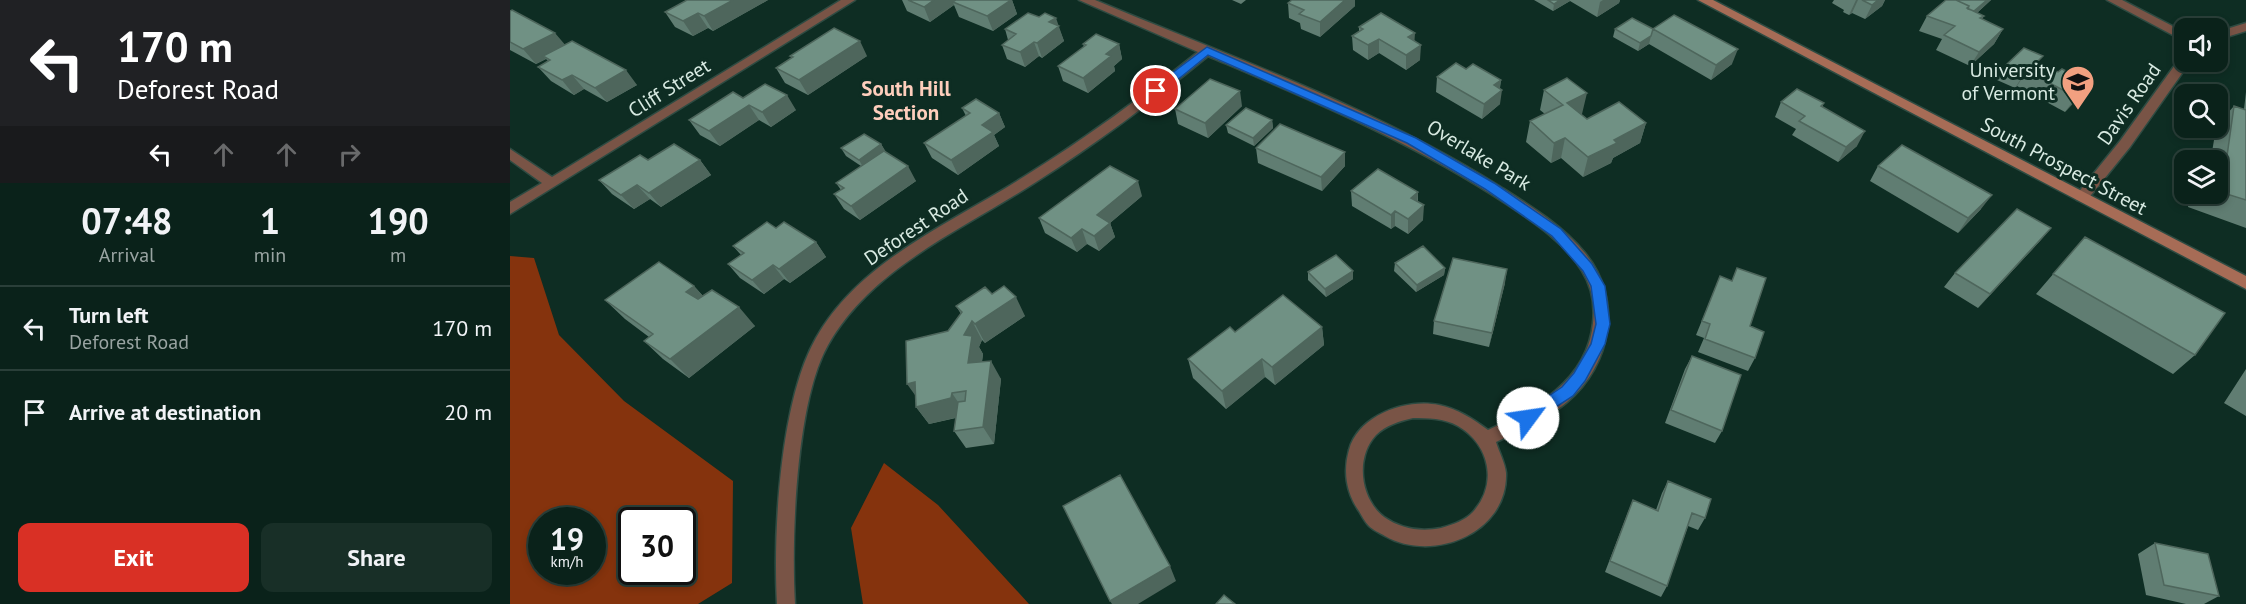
<!DOCTYPE html>
<style>
body{margin:0;font-family:"PT Sans",sans-serif;background:#182f27;color:#f1f3f6;height:100vh;display:flex;flex-direction:column;font-size:22px;white-space:nowrap}
*{box-sizing:border-box;margin:0}
p{font-size:20px;color:#99a4a2}
.icon{flex:none;width:33px;height:33px;fill:none;stroke:currentColor;stroke-width:2;stroke-linecap:round;stroke-linejoin:round}
.map{position:relative;flex:1;overflow:hidden}
.panel{display:flex;flex-direction:column;background:#0a221a;width:510px}
.panel>*{flex:none}
.banner{background:#202124;color:#fff;overflow:hidden}
.fabs{position:absolute;left:1664px;top:18px;display:grid;gap:12px}
.fabs a{display:grid;place-items:center;width:54px;height:54px;border-radius:12px;background:#0a221a;box-shadow:0 3px 9px #0003,0 0 0 2px #2a3f39;font-size:30px}
.speed{position:absolute;left:18px;top:507px;display:flex;gap:12px;font-size:30px;font-weight:700;text-align:center}
.speed>*{display:grid;place-content:center;width:78px;height:78px;border-radius:50%;background:#0a221a;box-shadow:0 3px 9px #0003,0 0 0 2px #2a3f39;line-height:1}
.speed small{font-size:15px;font-weight:400}
.speed .limit{border:3px solid #111;border-radius:9px;background:#fff;color:#111}
.pin{position:absolute;display:grid;place-items:center;width:51px;height:51px;color:#fff;margin:-26px;border:3px solid #fff;border-radius:50%;box-shadow:0 2px 6px #0007}
.me{position:absolute;width:66px;margin:-33px;rotate:59deg;stroke-linejoin:round;filter:drop-shadow(0 0 4px #0008)}
.turn{display:flex;align-items:center;gap:21px;height:126px;padding:0 18px;font-size:27px}
.turn .icon{width:78px;height:78px;stroke-width:2.5}
.turn b{display:block;font-size:42px;line-height:51px}
.lanes{display:flex;align-items:center;height:57px;padding:0 18px;background:#0003;justify-content:center;gap:30px;direction:ltr}
.lanes .off{opacity:.35}
.eta{display:flex;justify-content:space-evenly;align-items:center;height:102px;text-align:center}
.eta b{font-size:36px;font-weight:700;line-height:42px}
.action{display:flex;gap:12px;margin-top:auto;padding:12px 18px}
.action a{flex:1;height:69px;border-radius:12px;background:#d93025;color:#fff;font-size:24px;font-weight:700;line-height:69px;text-align:center}
.action a+a{background:#182f27;color:#f1f3f6}
ul{padding:0;list-style:none}
li{display:flex;align-items:center;gap:18px;height:84px;padding:0 18px;border-top:2px solid #2a3f39}
li div{flex:1}
li b{display:block;font-size:22px}
li em{font-style:normal}
main{display:flex;flex:1;min-height:0}
.map>svg:first-child{display:block}
.forest{fill:#85330d;fill-rule:evenodd}
.lines{fill:none;stroke-linecap:round;stroke-linejoin:round}
.lane-casing{stroke:#2e4b42;stroke-width:3}
.street-casing{stroke:#2e4b42;stroke-width:3}
.secondary-casing{stroke:#2e4b42;stroke-width:3}
.lane{fill:#795446;fill-rule:evenodd}
.street{fill:#795446;fill-rule:evenodd}
.secondary{fill:#a76c56;fill-rule:evenodd}
.wall{fill:#607d72}
.shaded-wall{fill:#4e665c}
.building{fill:#709184;stroke:#4e665c;stroke-width:1.5}
.route{fill:#1a73e8;stroke:#114b97;stroke-width:1.5}
.labels{text-anchor:middle;dominant-baseline:central;stroke-width:6;stroke-linejoin:round;paint-order:stroke}
.poi-label{font-size:20px;fill:#d8eae2;stroke:#0e2d23;text-anchor:end}
.street-label{font-size:20px;fill:#d8eae2;stroke:#0e2d23}
.neighbourhood-label{font-size:21px;font-weight:bold;fill:#fecebc;stroke:#0e2d23}
</style>
<main>
<section class="panel">
<div class="banner">
<div class="turn"><svg class="icon" aria-label="left" viewBox="0 0 24 24"><path d="M17 20v-9H6M10 6l-5 5 5 5"/></svg><div><b>170 m</b>Deforest Road</div></div>
<div class="lanes"><svg class="icon" aria-label="left" viewBox="0 0 24 24"><path d="M17 20v-9H6M10 6l-5 5 5 5"/></svg><svg class="icon off" aria-label="ahead" viewBox="0 0 24 24"><path d="M12 20V5M6 11l6-6 6 6"/></svg><svg class="icon off" aria-label="ahead" viewBox="0 0 24 24"><path d="M12 20V5M6 11l6-6 6 6"/></svg><svg class="icon off" aria-label="right" viewBox="0 0 24 24"><path d="M7 20v-9h11M14 6l5 5-5 5"/></svg></div>
</div>
<div class="eta">
<div><b>07:48</b><p>Arrival</p></div>
<div><b>1</b><p>min</p></div>
<div><b>190</b><p>m</p></div>
</div>
<ul>
<li><svg class="icon" aria-label="left" viewBox="0 0 24 24"><path d="M17 20v-9H6M10 6l-5 5 5 5"/></svg><div><b>Turn left</b><p>Deforest Road</p></div><em>170 m</em></li>
<li><svg class="icon" aria-label="arrive" viewBox="0 0 24 24"><path d="M6 21V4h12l-3 4 3 4H6"/></svg><div><b>Arrive at destination</b></div><em>20 m</em></li>
</ul>
<div class="action"><a>Exit</a><a>Share</a></div>
</section>
<div class="map">
<svg width="1736" height="604" viewBox="0 0 1736 604">
<rect width="100%" height="100%" fill="#0e2d23"/>
<path class="forest" d="M0,256L24,258L49,335L114,401L223,481L222,583L188,604H0ZM32,520H82V572H32ZM122,520H172V572H122Z
M374,463L428,505L519,604H353L341,528Z"/>
<g class="lines">
<g class="lane-casing">
<path id="lane" d="M1597,0H1612L1674,32V41Z"/>
</g>
<g class="street-casing">
<path id="street" d="M331,0H345L0,214V202L32,183L0,160V149L42,177Z
M569,0H585C721,57 864,107 989,186C1019,205 1052,225 1075,253C1113,299 1102,364 1057,402C1036,420 1010,431 986,442C989,452 995,463 996,473C998,534 922,563 875,536C870,533 863,530 859,526C855,522 852,516 849,511C836,493 833,471 839,450C848,415 897,398 929,405C948,409 963,419 978,430C1025,408 1077,382 1083,323C1085,305 1082,287 1072,271C1055,243 1025,223 998,205C905,143 801,100 698,56C643,101 586,144 526,182C454,229 362,267 318,345C286,401 281,539 285,604H267C263,532 270,401 306,338C350,260 443,222 515,176C575,139 633,96 688,52ZM903,418C918,418 934,418 948,426C980,445 988,484 963,512C956,520 942,525 931,528C911,532 891,529 874,517C850,499 845,457 866,435C876,425 890,421 903,418Z
M1736,23V31L1707,40V32Z
M1674,57V62H1680L1620,147L1577,200H1567L1565,197L1567,194L1610,141L1670,58Z"/>
</g>
<g class="secondary-casing">
<path id="secondary" d="M1188,0H1203L1736,276V289Z"/>
</g>
<use href="#lane" class="lane"/>
<use href="#street" class="street"/>
<use href="#secondary" class="secondary"/>
</g>
<path class="wall" d="M177,0H258L203,31L198,28L183,36L165,27L155,12Z
M392,0H502L507,14L483,31L449,17L444,5L420,22L397,11Z
M722,0H736L731,4Z
M782,0H845V6L810,37L791,29L790,23L779,18L778,3Z
M1024,0H1110L1109,3L1087,17L1060,1L1043,11Z
M1324,0H1375L1372,6L1355,19L1342,13L1339,15L1333,12L1334,10L1322,3Z
M1436,0H1481L1467,13L1474,16L1472,19L1493,29L1484,44L1460,66L1426,50L1432,39L1409,31L1417,16Z
M0,11L54,45L127,85L97,102L74,89L64,95L41,81L28,67L38,61L36,59L26,64L0,50Z
M548,26L554,41L532,58L529,56L515,67L497,59L492,45L498,40L495,29Z
M849,27L905,41L910,60L896,70L869,53L858,60L843,50L842,36L849,32Z
M1105,29H1143L1222,64L1201,80L1139,44L1128,51L1103,37Z
M573,44H609L612,59L604,66L605,71L578,93L553,81L548,66L574,47Z
M280,56H357L298,95L275,83L266,68L282,58Z
M1496,65L1548,72L1579,83L1568,98L1555,112L1507,86L1505,88L1487,80Z
M956,69L991,80L990,88V104L972,119L926,92L927,77Z
M1034,90L1072,114H1071L1077,119L1136,123L1130,143L1103,158L1101,163L1073,177L1051,158L1041,163L1016,142L1020,121L1035,114L1030,110Z
M1736,92V228L1678,207L1680,194H1707V160H1694L1702,152L1706,128H1707V125L1724,106L1734,109Z
M233,98L286,110L261,127L249,120L210,146L190,135L179,120Z
M1271,102L1314,103L1312,107L1347,146L1328,162L1282,135L1286,129L1265,117Z
M732,106L698,138L668,124L665,109Z
M452,108L489,113L495,127L484,135L489,146L448,175L422,158L414,143L456,116Z
M762,120L763,128L744,146L718,133L716,125Z
M371,144L375,151L406,181L350,220L334,209L324,194L331,190L326,183L351,166L336,156L331,148Z
M746,148L835,166L812,191L748,163Z
M138,160H190L201,175L151,207L140,199L124,209L102,194L89,180Z
M1368,166L1471,209L1448,233L1360,181Z
M841,191L908,192V202L913,220L898,234L885,226L881,229L842,206Z
M632,196L600,223L605,237L589,251L577,244L567,252L535,233L529,218Z
M1541,228L1529,242L1468,308L1434,287L1445,273Z
M1575,237L1685,355L1663,374L1526,294Z
M306,242L316,257L280,283L274,279L254,294L230,278L218,264L231,255L223,246Z
M885,263L935,268L934,275L906,292L884,271Z
M1227,268L1245,358L1238,371L1188,352L1194,338L1186,335L1210,276L1222,281Z
M798,272L843,279L816,297L798,280Z
M995,283L979,347L923,334L924,321Z
M184,286L193,296L245,326L179,378L153,359L134,341L139,337L115,319L95,300Z
M482,294L515,316L475,343L472,340L469,347L473,354L472,362L491,379L484,444L456,448L444,431L446,418L419,424L406,407L438,331L451,314L446,306Z
M812,327L814,345L765,385L755,377L716,409L683,378L678,359L725,332Z
M1182,356L1212,431L1205,443L1155,423L1175,369Z
M1736,369V416L1714,403Z
M1158,481L1195,518L1188,530L1178,526L1157,586L1151,597L1095,572L1118,512L1123,500L1146,510L1152,493Z
M1645,543L1709,596L1694,604H1676L1636,595L1628,554Z"/>
<path class="shaded-wall" d="M223,0H258L203,31L194,16Z
M424,0H452L443,2L444,5L420,22L414,7Z
M501,0H502L507,14L483,31L477,16Z
M835,0H845V6L810,37V22Z
M1050,0H1060V1L1043,11L1044,4Z
M1093,0H1110L1109,3L1087,17L1090,2Z
M1346,0H1348L1342,13L1339,15Z
M1368,0H1375L1372,6L1355,19L1362,5Z
M1477,0H1481L1459,20L1463,12Z
M188,13L198,28L183,36L173,21Z
M546,18L554,41L532,58L527,43L539,22Z
M1493,29L1484,44L1460,66L1469,52Z
M45,33L57,47L33,56L36,59L26,64L13,49Z
M905,33L904,48L898,37Z
M1141,36L1139,44L1128,51L1130,43Z
M869,39V53L858,60V45Z
M350,41L357,56L298,95L289,80Z
M524,42L529,56L515,67L510,52Z
M609,44L612,59L604,66L605,71L578,93L573,78L596,54Z
M911,45L910,60L896,70V55Z
M1228,49L1222,64L1201,80L1206,65Z
M116,70L127,85L97,102L85,88Z
M1517,71L1507,86L1505,88L1514,74Z
M62,75L74,89L64,95L52,80Z
M991,80L989,92L992,90L990,104L972,119L974,104L984,85Z
M1579,83L1568,98L1555,112L1566,97Z
M730,91L732,106L698,138L695,123Z
M1077,93L1072,114L1053,124L1057,103Z
M277,95L286,110L261,127L252,112Z
M239,105L249,120L210,146L199,131Z
M489,113L495,127L484,135L489,146L448,175L441,160L472,125Z
M762,120L763,128L744,146L743,138Z
M1136,123L1130,143L1103,158L1101,163L1073,177L1078,157L1104,140Z
M1355,131L1347,146L1328,162L1336,147Z
M1055,138L1051,158L1041,163L1044,143Z
M371,144L376,152L353,167L349,160Z
M835,152V166L812,191L811,177Z
M190,160L201,175L151,207L139,193Z
M398,166L406,181L350,220L341,206Z
M628,181L632,196L600,223L605,237L589,251L584,236L587,215Z
M127,185L140,199L124,209L111,195Z
M908,192L907,206L901,198Z
M1482,195L1471,209L1448,233L1458,218Z
M914,205L913,220L898,234V219Z
M885,211V226L881,229V215Z
M1541,228L1529,242L1468,308L1480,294Z
M572,229L577,244L567,252L561,238Z
M306,242L316,257L280,283L269,269Z
M263,265L274,279L254,294L242,280Z
M935,268L934,275L906,292L907,285Z
M997,269L995,283L979,347L982,333Z
M843,271V279L816,297L815,289Z
M184,286L201,305L194,311L176,292Z
M506,297L515,316L475,343L465,324Z
M229,307L245,326L179,378L160,359Z
M462,321L472,340L469,347L473,354L469,382L458,363L454,335Z
M812,327L814,345L765,385L762,367Z
M752,359L755,377L716,409L712,391Z
M481,361L491,379L484,444L473,427Z
M405,382L410,402L397,384Z
M442,393L454,411L453,416L419,424L406,407Z
M660,566L666,581L628,604H602L600,601Z"/>
<path class="building" d="M177,0H223L194,16L188,13L173,21L155,12Z
M398,0H424L414,7Z
M446,0H501L477,16L443,2Z
M782,0H835L810,22L789,14L794,10L778,3Z
M1038,0H1050L1044,4Z
M1352,0H1368L1362,5Z
M1436,0H1446L1459,6L1457,8L1474,16L1470,18L1493,29L1469,52L1434,35L1445,26L1417,16Z
M1446,0H1477L1464,11L1458,9L1459,6Z
M2,10L45,33L13,49L0,42V11Z
M518,13L529,17L535,13L546,18L539,22L549,26L527,43L524,42L510,52L492,45L506,34L495,29Z
M871,13L905,33L898,37L911,45L896,55L869,39L858,45L842,36L853,29L849,27Z
M1164,15L1228,49L1206,65L1143,29Z
M1122,18L1143,29L1141,36L1130,43L1105,29Z
M324,28L350,41L289,80L266,68L283,57L280,56Z
M586,34L609,44L596,54L601,56L573,78L548,66L576,45L573,44Z
M62,41L116,70L85,88L62,75L52,80L28,67L40,60L33,56Z
M1514,48L1533,56L1527,62L1548,72L1552,69L1579,83L1566,97L1517,71L1514,74L1496,65Z
M946,63L956,69L963,64L991,80L984,85L992,90L974,104L927,77Z
M1057,78L1077,93L1057,103L1077,119L1109,102L1136,123L1104,140L1107,143L1078,157L1055,138L1044,143L1020,121L1053,105L1034,90Z
M700,79L730,91L695,123L665,109Z
M255,84L277,95L252,112L239,105L199,131L179,120L223,92L233,98Z
M1287,89L1314,103L1311,106L1355,131L1336,147L1289,121L1295,116L1271,102Z
M466,99L489,113L472,125L483,132L441,160L414,143L460,113L452,108Z
M1724,106L1736,110V200L1707,191V160H1701L1702,151L1717,156Z
M736,108L762,120L743,138L716,125Z
M770,124L835,152L811,177L746,148Z
M354,134L371,144L349,160L331,148Z
M164,144L190,160L139,193L127,185L111,195L89,180L130,155L138,160Z
M1392,145L1482,195L1458,218L1368,166Z
M374,151L398,166L341,206L324,194L334,188L326,183Z
M600,166L628,181L587,215L600,223L584,236L572,229L561,238L529,218Z
M868,169L908,192L901,198L914,205L898,219L885,211L881,215L841,191Z
M1507,209L1541,228L1480,294L1445,273Z
M257,222L266,228L274,222L306,242L269,269L263,265L242,280L218,264L234,253L223,246Z
M1575,237L1715,313L1685,355L1543,274Z
M913,246L935,268L907,285L885,263Z
M826,255L843,271L815,289L798,272Z
M943,258L997,269L982,333L924,321Z
M149,262L184,286L176,292L188,299L202,290L229,307L160,359L134,341L143,334L95,300Z
M1227,268L1256,278L1240,326L1254,332L1245,358L1195,339L1200,324L1192,321L1210,276L1222,281Z
M494,286L506,297L465,324L462,321L454,335L462,336L458,363L481,361L473,427L444,431L448,402L455,401L456,391L442,393L441,398L406,407L405,382L397,384L396,341L438,331L452,312L446,306L475,287L482,294Z
M773,295L812,327L762,367L752,359L712,391L678,359L720,327L725,332Z
M1182,356L1231,375L1212,431L1161,410Z
M610,475L660,566L600,601L553,506Z
M1158,481L1201,499L1195,518L1182,513L1157,586L1100,561L1123,500L1148,511Z
M1645,543L1698,554L1709,596L1654,585Z
M714,595L725,604H706Z"/>
<path class="route" d="M697,47L906,138L984,183L1051,229L1082,264L1095,286L1100,324L1095,344L1075,381L1063,396L1023,422L1018,424L1013,422L1011,418L1013,413L1052,387L1064,373L1081,344L1086,324L1081,286L1073,271L1042,236L975,189L897,143L698,55L650,94H642V88Z"/>
<defs>
<g id="university-pin" transform="scale(1.725)"><path d="M0 17L-7.5 6A9.5 9.5 0 1 1 7.5 6Z" fill="#f2a080" stroke="#0e2d23"/><path d="M0-5L7-2L0 1L-7-2ZM-4 1L0 2.5L4 1V4Q0 6-4 4Z" fill="#111"/></g>
</defs>
<g fill-rule="evenodd">
<use href="#university-pin" x="1568" y="82"/>
</g>
<g class="labels">
<g class="poi-label">
<text x="1545" y="70">University<tspan x="1545" dy="23">of Vermont</tspan></text>
</g>
<g class="street-label">
<text transform="translate(159 88) rotate(-32)">Cliff Street</text>
<text transform="translate(1619 104) rotate(-55)">Davis Road</text>
<text transform="translate(969 155) rotate(31)">Overlake Park</text>
<text transform="translate(1554 166) rotate(28)">South Prospect Street</text>
<text transform="translate(406 227) rotate(-34)">Deforest Road</text>
</g>
<g class="neighbourhood-label">
<text x="396" y="88">South Hill<tspan x="396" dy="24">Section</tspan></text>
</g>
</g>
</svg>
<div class="fabs">
<a><svg class="icon" aria-label="sound" viewBox="0 0 24 24"><path d="M4 9h4l5-4v14l-5-4H4zM17 9q2 3 0 6"/></svg></a>
<a><svg class="icon" aria-label="search" viewBox="0 0 24 24"><circle cx="10" cy="10" r="6"/><path d="M15 15l6 6"/></svg></a>
<a><svg class="icon" aria-label="layers" viewBox="0 0 24 24"><path d="M12 4l9 5-9 5-9-5zM3 14l9 5 9-5"/></svg></a>
</div>
<div class="speed"><div>19<small>km/h</small></div><div class="limit">30</div></div>
<div class="pin" style="left:646px;top:91px;background:#d93025"><svg class="icon" aria-label="arrive" viewBox="0 0 24 24"><path d="M6 21V4h12l-3 4 3 4H6"/></svg></div>
<svg class="me" style="left:1018px;top:418px" viewBox="-20 -20 40 40"><circle r="19" fill="#fff"/><path d="M0-13L10 11 0 6-10 11z" fill="#1a73e8"/></svg>
</div>
</main>
